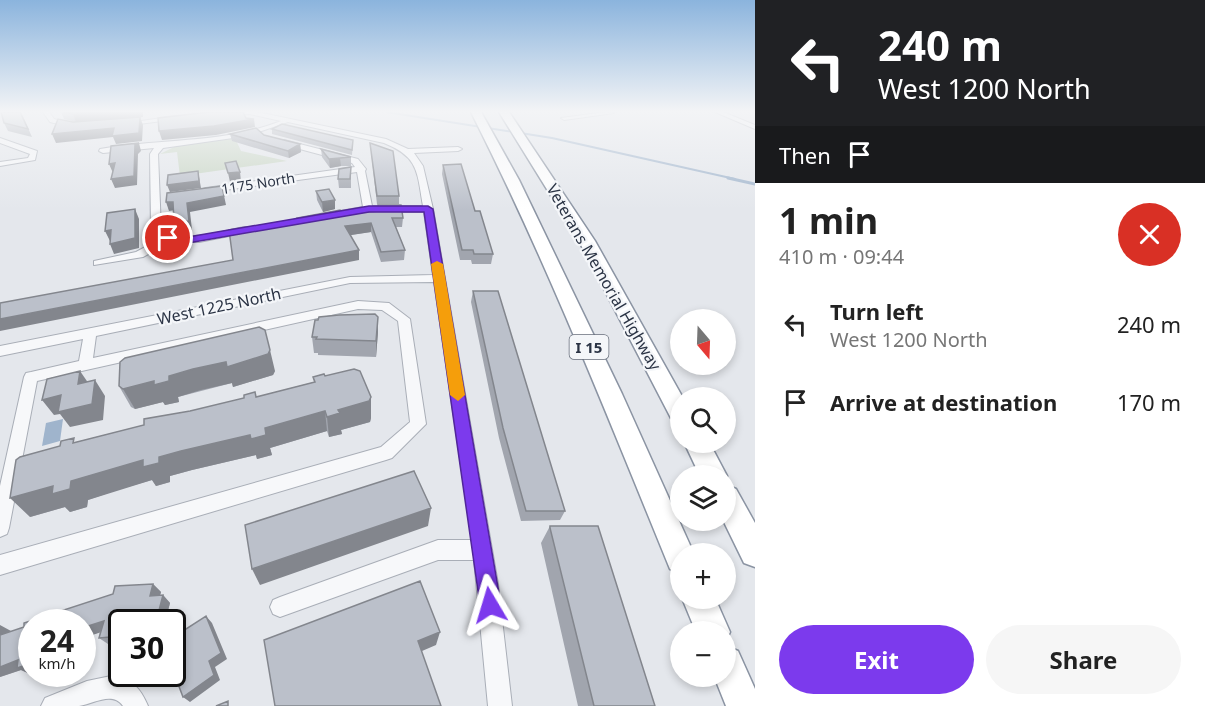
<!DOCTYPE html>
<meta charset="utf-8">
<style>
body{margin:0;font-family:"Noto Sans",sans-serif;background:#f6f6f6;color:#222;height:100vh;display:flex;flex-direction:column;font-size:22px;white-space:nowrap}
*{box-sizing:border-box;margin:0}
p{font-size:20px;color:#767676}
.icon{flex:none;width:33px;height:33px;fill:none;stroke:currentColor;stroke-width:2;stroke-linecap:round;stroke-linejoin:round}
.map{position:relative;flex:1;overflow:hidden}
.details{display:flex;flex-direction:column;background:#fff;width:450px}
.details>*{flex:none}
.guide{background:#202124;color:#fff;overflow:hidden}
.needle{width:39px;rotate:161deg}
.buttons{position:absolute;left:670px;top:309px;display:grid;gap:12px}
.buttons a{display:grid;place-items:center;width:66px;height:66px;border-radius:50%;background:#fff;box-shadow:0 3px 9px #0003;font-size:30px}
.speed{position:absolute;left:18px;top:609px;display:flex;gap:12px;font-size:30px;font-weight:700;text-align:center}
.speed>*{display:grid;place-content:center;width:78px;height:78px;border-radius:50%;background:#fff;box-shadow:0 3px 9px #0003;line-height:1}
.speed small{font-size:15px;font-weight:400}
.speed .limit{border:3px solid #111;border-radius:9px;background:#fff;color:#111}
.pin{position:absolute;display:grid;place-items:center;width:51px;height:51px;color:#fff;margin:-26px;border:3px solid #fff;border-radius:50%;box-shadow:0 2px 6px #0007}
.me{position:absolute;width:66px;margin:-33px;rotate:353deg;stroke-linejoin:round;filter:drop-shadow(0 0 4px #0008)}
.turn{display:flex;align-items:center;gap:21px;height:126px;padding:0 24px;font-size:27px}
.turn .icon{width:78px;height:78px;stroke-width:2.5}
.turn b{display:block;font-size:42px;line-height:51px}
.then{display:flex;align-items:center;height:57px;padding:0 24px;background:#0003;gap:12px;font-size:22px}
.round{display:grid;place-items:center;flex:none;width:63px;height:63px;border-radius:32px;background:#f6f6f6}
.head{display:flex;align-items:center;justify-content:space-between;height:102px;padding:0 24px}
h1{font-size:36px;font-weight:700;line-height:45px}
.cta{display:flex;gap:12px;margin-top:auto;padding:12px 24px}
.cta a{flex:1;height:69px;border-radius:36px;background:#7c3aed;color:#fff;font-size:24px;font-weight:700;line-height:69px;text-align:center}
.cta a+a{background:#f6f6f6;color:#222}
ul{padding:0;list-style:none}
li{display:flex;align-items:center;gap:18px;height:78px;padding:0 24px}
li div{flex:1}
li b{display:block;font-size:22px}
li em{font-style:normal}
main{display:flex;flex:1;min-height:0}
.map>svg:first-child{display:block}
.green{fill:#c9d6c5}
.water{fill:#9fb4cc}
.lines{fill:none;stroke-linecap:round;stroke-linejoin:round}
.stream-far1{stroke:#9fb4cc;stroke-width:2}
.stream{stroke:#9fb4cc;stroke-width:3}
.minor-casing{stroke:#a9aeb7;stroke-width:2}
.highway-casing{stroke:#8b94a3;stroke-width:3}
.minor{fill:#f7f8fa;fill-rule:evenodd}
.highway{fill:#fff;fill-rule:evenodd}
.wall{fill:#a1a5ae}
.shaded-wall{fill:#83868d}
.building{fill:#bbc0ca;stroke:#83868d;stroke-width:1.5}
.route{fill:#7c3aed;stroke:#51269a;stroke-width:1.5}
.slow{fill:#f59e0b}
.labels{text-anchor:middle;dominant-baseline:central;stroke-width:4.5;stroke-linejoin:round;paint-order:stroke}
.far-street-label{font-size:14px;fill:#2b3445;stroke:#f4f6f9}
.shield{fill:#f4f6f9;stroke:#676e7b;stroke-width:1.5}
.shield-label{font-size:15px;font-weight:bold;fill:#2b3445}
.street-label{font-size:16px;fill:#2b3445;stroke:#f4f6f9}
</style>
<main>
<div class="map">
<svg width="755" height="706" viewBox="0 0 755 706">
<rect width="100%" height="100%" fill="#e4e7ec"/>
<path class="green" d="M235,138L241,151L287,161L180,176L177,152L160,154L178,145Z"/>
<path class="water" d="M63,419L60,441L42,446L46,423Z"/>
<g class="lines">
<path class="stream-far1" d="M386,112L552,138L735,179"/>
<path class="stream" d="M728,178L755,184"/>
<g class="minor-casing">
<path id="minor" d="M43,112H49L54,119L78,126L74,128L50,122Z
M223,112H257L386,139L408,149L458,147L462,149L458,151L414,153L423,166L433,209L498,584L512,706H488L474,560H438L280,617L273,614L270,607L273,600L280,597L438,540H472L434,282L350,283L96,336L93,358L358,301L389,303L410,319L426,424L392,458L386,460L0,575V555L381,447L410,422L398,321L382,310L358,309L37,381L9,528L7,534L0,537V486L24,377L26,373L31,372L79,361L83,339L0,356V346L350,277L433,275L424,212H369L323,218V214L363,207L357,172L203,193V189L206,188L355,167L352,163L281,144L280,142L284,140L358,159L366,169L365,171L372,206H423C417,172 419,157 384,143L288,122L247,136L163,148L158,154L161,230C188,243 217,232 245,227L249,228V232L199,242L172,241L143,257L94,265V261L136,252L162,238L151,231L150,154L154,148L103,153L99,151L100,149C160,138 223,144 281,121L250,114L225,115L222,113Z
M606,112L614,113L564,120L561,118Z
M715,112H723L755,125V129Z
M176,116L178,119L123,126L120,124Z
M0,138L37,151L35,160L0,166V162L28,158L30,154L0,143Z
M111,676C132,679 140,687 148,706H123C112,691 94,704 79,706C67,706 54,706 41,706L45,698L87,681Z"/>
</g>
<g class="highway-casing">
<path id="highway" d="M471,112H481L519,180L622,394L694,554H681V573L670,569C607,415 546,260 471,112Z
M499,112H509L595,241L683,398H681V424L673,422L579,241Z
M684,442H709L727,476L726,479V476H700Z
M726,485L736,489L755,523V567L744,563L723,520H726Z
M682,598H715L730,632L726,641V632H696Z
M726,646L738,651L755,689V706H726L714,676H726Z"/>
</g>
<use href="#minor" class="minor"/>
<use href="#highway" class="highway"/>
</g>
<path class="wall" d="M21,112L32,137L8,131L4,123Z
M61,112H143V117L76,122L64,119Z
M272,129L353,140L352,155L272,134Z
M230,134L264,135L300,144L301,152L289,158L232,141Z
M370,143L399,196V204H377Z
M321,149L351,157V166H341L330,168L322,157Z
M443,165L475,211L493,254L491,264H472L471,260H460L442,174Z
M351,176V188H339L338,179Z
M316,191L335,209L323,212L317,200Z
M378,205L403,218L402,227H396L405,250L404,260L381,262L371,232L350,235L359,260H233L342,214L378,211Z
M473,291L565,511L560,520L521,521L499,438L471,302Z
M378,317V332L376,357L318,355V353H314L312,337Z
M275,371L273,375L233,387L232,383L178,397L179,402L165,405L163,402L135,409L131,407L119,386Z
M325,376L371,418L370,422L341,430L342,434L329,437L327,431L270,448L272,455L257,459L256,455L192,470L170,476V482L156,486L152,480L117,490L88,500L87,507L70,512L65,507L30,517L60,446L144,425L190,411L256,397L314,382L313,377Z
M550,526L655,706H578L541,543Z
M153,584L161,592L160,595H163L170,603L165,622H122V643L108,644L99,638L100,632L83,638L30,674L21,670L0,677L11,631V632Z"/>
<path class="shaded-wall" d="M103,112H143V117L76,122L73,114Z
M140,117L143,125L142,141L116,144L113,137L56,143L52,134Z
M254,119L255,127L216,135L162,140L159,131Z
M139,143L141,151L138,154L137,185L115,188L111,179L135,145Z
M300,144L301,152L289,158L288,151Z
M340,158L341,166L330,168L329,159Z
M115,163L113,173L109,164Z
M198,171L201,188L170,192L167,185Z
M240,172L241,181L230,182L228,173Z
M222,186L226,205L190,212L192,230L177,232L174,223L187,203Z
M335,200V209L323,212L322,202Z
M166,202H173L176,210L169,211Z
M135,209L139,219V248L114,254L110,244Z
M371,223V232L345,236V226Z
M111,230L110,241L105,231Z
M359,250V260L0,331V319Z
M378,317V332L376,357V341Z
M270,350L275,371L273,375L233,387L232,383L201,390L178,397L179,402L165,405L163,402L135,409L123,389L193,369Z
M80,371L91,387L78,384Z
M95,380L105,396L103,420L70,427L60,414L54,415L42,400Z
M371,397V418L370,422L341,430L342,434L329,437L327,417L338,410Z
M325,411L327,431L270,448L272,455L257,459L256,455L192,470L170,476V482L156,486L152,480L88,500L87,507L70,512L65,507L30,517L10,498L102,471L265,428Z
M431,508L428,526L260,585L252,569Z
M153,584L161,592L158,604L150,596Z
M163,595L170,603L165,622H156Z
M206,616L212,623L227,659L215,667L220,680L190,702L183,697L209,661Z
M104,621L114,628L83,638L82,641V628Z
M0,625L11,631L9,643L0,639Z
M440,632L436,645L415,654L418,641Z
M18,660L32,663V673L30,674L21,670L0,677V667Z
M175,676L183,681L176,686L169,680Z"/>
<path class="building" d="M1,112H20L28,129L4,123Z
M63,112H103L73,114Z
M209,112H243L246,118L254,119L214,126L159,131L158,118Z
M140,117L139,133L112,136L114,128L52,134L58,119L73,122Z
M282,124L353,140L352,150L272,129Z
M256,128L264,135L300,144L288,151L230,134Z
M139,143L135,145L134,176L111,179L115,163L109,164L111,146Z
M370,143L393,151L399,196H377Z
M321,149L351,157L329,159Z
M236,161L240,172L228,173L225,163Z
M461,164L475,211H480L493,254H474L473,250H462L443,165Z
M351,167L350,179H338L339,169Z
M198,171L199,181L167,185L168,175Z
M222,186L224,196L187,203L189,221L174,223L173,202H166L167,193Z
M329,189L335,200L322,202L316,191Z
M378,205H401L403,218H392L405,250L381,252L371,223L345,226L359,250L0,319V303L233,260L229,230L298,220L297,218L340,210L342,214L379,211Z
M135,209V238L110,244L111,230L105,231L107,213Z
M473,291H498L565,511H526L503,428Z
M375,314L378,317L376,341L316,339L317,337H312L315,320H318L319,317L339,315Z
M259,327L265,330L270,350L268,354L227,367L226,362L193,369L169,376V381L154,385V381L123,389L119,386L120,362L125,358Z
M354,369L360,371L371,397L369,401L338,410L340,413L327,417L325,411L265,428L266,435L251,439L250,435L181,451L159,457V463L143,467V460L71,481L70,489L52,494L53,486L10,498L16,460L20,457L60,446L61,441L74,438L73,443L144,425V419L190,411L244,398V395L255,392L256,397L315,382L313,377L324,374L325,376Z
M80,371L78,384L95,380L92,404L58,412L61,395L42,400L47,379Z
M414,471L431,508L252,569L245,525Z
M550,526H598L655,706H594L550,528Z
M420,581L440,632L418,641L441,706H275L264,640Z
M153,584L150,596L163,595L156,622H122V636L99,638L104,621L82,628V622H32V663L17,668L18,660L0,667V635L24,627V623L113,594L115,586Z
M206,616L221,653L209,661L214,675L183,697L175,676L169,680L166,674H172V638Z
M228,701V706H216Z"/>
<linearGradient id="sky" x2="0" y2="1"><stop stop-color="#8bb4dd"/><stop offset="0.53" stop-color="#f3f4f6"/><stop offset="1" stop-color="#f3f4f6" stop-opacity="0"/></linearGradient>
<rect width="755" height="210" fill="url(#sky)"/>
<path class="route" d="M369,206H428L433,209L501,605L498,612L490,615L483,612L480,605L424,212H369L188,243L168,242L163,238L168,235L188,237Z"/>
<path class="slow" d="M437,261L443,264L465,395L458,401L450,395L431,264Z"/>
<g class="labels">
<g class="far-street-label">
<text transform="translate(258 183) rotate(-9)">1175 North</text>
</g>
<rect class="shield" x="569.5" y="335" width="39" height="24" rx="4.5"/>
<g class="shield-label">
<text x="589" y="347">I 15</text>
</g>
<g class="street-label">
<text transform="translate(604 277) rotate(60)">Veterans Memorial Highway</text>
<text transform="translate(219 306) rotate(-12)">West 1225 North</text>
</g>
</g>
</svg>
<div class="buttons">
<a><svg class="needle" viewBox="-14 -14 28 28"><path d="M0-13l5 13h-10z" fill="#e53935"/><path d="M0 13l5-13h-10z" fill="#767676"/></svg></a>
<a><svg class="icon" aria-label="search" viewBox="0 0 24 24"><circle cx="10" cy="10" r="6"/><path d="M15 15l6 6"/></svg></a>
<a><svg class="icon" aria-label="layers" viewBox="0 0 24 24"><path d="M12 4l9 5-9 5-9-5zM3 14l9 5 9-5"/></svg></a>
<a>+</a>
<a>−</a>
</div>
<div class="speed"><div>24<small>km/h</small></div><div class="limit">30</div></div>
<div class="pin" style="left:168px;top:238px;background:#d93025"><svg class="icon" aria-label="arrive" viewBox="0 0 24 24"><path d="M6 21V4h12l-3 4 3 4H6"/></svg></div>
<svg class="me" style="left:490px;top:605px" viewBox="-20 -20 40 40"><path d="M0-17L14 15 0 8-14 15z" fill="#7c3aed" stroke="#fff" stroke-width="4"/></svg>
</div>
<section class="details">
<div class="guide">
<div class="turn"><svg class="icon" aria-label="left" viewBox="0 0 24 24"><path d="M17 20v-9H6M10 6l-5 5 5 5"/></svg><div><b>240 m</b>West 1200 North</div></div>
<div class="then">Then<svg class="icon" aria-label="arrive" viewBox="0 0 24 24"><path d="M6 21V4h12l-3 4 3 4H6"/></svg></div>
</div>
<div class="head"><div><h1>1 min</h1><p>410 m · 09:44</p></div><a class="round" style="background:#d93025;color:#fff"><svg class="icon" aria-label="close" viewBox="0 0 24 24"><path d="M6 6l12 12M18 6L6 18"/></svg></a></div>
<ul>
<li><svg class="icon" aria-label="left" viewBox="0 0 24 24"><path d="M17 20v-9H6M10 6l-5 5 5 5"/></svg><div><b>Turn left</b><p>West 1200 North</p></div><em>240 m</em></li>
<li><svg class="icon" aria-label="arrive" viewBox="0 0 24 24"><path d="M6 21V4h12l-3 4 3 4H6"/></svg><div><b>Arrive at destination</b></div><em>170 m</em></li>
</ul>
<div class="cta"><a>Exit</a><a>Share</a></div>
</section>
</main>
